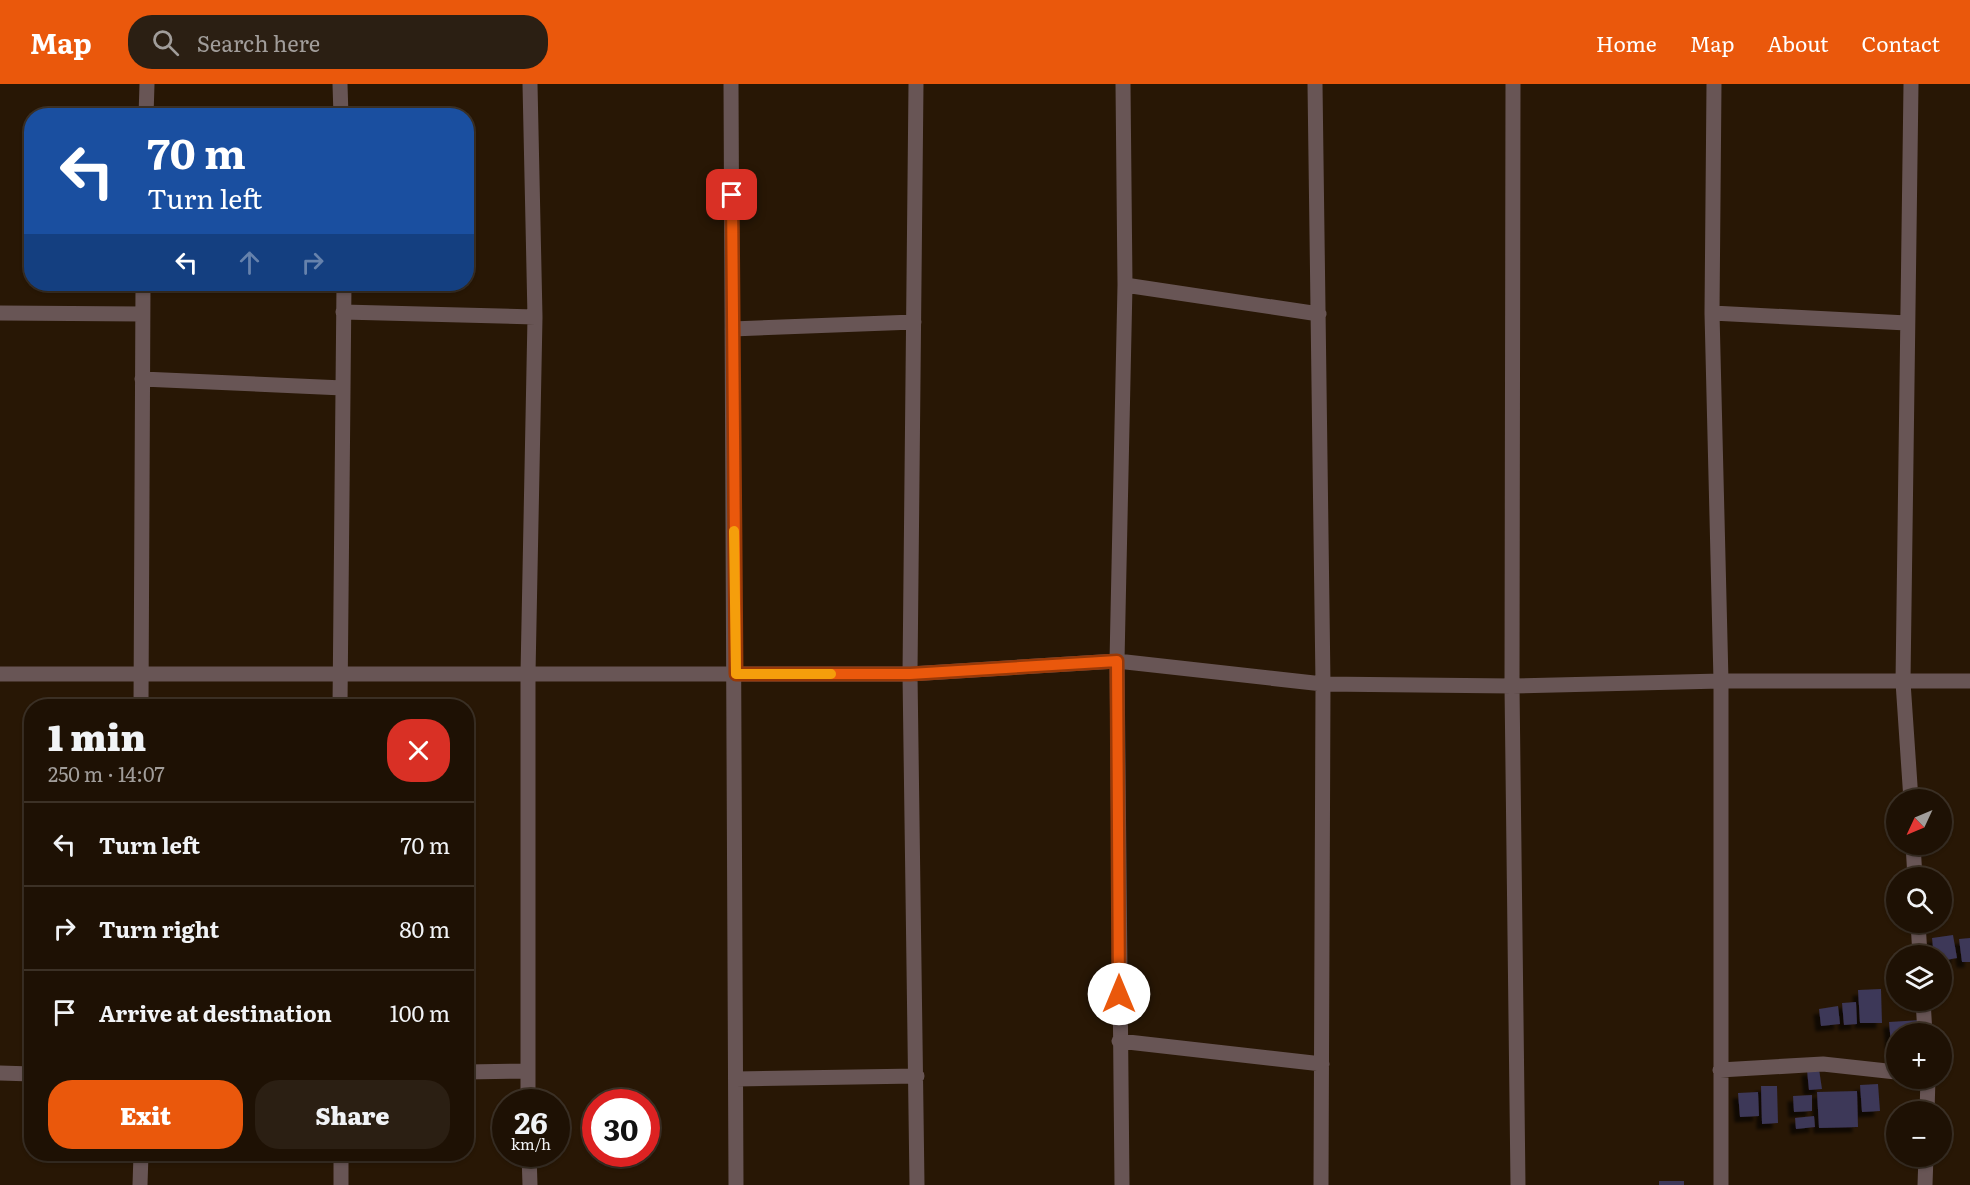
<!DOCTYPE html>
<meta charset="utf-8">
<style>
body{margin:0;font-family:Literata,serif;background:#2b1f13;color:#f1f3f6;height:100vh;display:flex;flex-direction:column;font-size:22px;white-space:nowrap}
*{box-sizing:border-box;margin:0}
p{font-size:20px;color:#a19d9a}
.icon{flex:none;width:33px;height:33px;fill:none;stroke:currentColor;stroke-width:2;stroke-linecap:round;stroke-linejoin:round}
.map{position:relative;flex:1;overflow:hidden}
.drawer{position:absolute;left:24px;top:615px;width:450px;height:462px;display:flex;flex-direction:column;background:#1e1104;border-radius:24px;box-shadow:0 2px 4px #0004,0 0 0 2px #3c3126}
.drawer>*{flex:none}
.hud{position:absolute;left:24px;top:24px;width:450px;height:183px;border-radius:24px;box-shadow:0 2px 4px #0004,0 0 0 2px #3c3126;background:#1a4fa0;color:#fff;overflow:hidden}
.needle{width:39px;rotate:226deg}
.fabs{position:absolute;left:1886px;top:705px;display:grid;gap:12px}
.fabs a{display:grid;place-items:center;width:66px;height:66px;border-radius:50%;background:#1e1104;box-shadow:0 2px 4px #0004,0 0 0 2px #3c3126;font-size:30px}
.speed{position:absolute;left:492px;top:1005px;display:flex;gap:12px;font-size:30px;font-weight:700;text-align:center}
.speed>*{display:grid;place-content:center;width:78px;height:78px;border-radius:50%;background:#1e1104;box-shadow:0 2px 4px #0004,0 0 0 2px #3c3126;line-height:1}
.speed small{font-size:15px;font-weight:400}
.speed .limit{border:9px solid #d22;background:#fff;color:#111}
.pin{position:absolute;display:grid;place-items:center;width:51px;height:51px;color:#fff;margin:-26px;border-radius:12px;box-shadow:0 3px 9px #0006}
.me{position:absolute;width:66px;margin:-33px;rotate:0deg;stroke-linejoin:round;filter:drop-shadow(0 0 4px #0008)}
.turn{display:flex;align-items:center;gap:21px;height:126px;padding:0 24px;font-size:27px}
.turn .icon{width:78px;height:78px;stroke-width:2.5}
.turn b{display:block;font-size:42px;line-height:51px}
.lanes{display:flex;align-items:center;height:57px;padding:0 24px;background:#0003;justify-content:center;gap:30px;direction:ltr}
.lanes .off{opacity:.35}
.round{display:grid;place-items:center;flex:none;width:63px;height:63px;border-radius:24px;background:#2b1f13}
.headline{display:flex;align-items:center;justify-content:space-between;height:102px;padding:0 24px}
h1{font-size:36px;font-weight:800;line-height:45px}
.cta{display:flex;gap:12px;margin-top:auto;padding:12px 24px}
.cta a{flex:1;height:69px;border-radius:24px;background:#ea580c;color:#fff;font-size:24px;font-weight:800;line-height:69px;text-align:center}
.cta a+a{background:#2b1f13;color:#f1f3f6}
ul{padding:0;list-style:none}
li{display:flex;align-items:center;gap:18px;height:84px;padding:0 24px;border-top:2px solid #3c3126}
li div{flex:1}
li b{display:block;font-size:22px}
li em{font-style:normal}
header{display:flex;align-items:center;gap:36px;box-sizing:border-box;height:84px;padding:0 30px;background:#ea580c;color:#fff}
header strong{font-size:28px}
nav{display:flex;gap:33px;margin-inline-start:auto;font-size:21px}
.search{width:420px;height:54px;background:#2b1f13;display:flex;align-items:center;gap:15px;box-sizing:border-box;padding:0 21px;border-radius:24px;color:#a19d9a;font-size:22px}
.map>svg:first-child{display:block}
.building{fill:#3c3758;filter:url(#shadow)}
.lines{fill:none;stroke-linecap:round;stroke-linejoin:round}
.minor{stroke:#685555;stroke-width:15}
.route-casing{stroke:#983908;stroke-width:15}
.route{stroke:#ea580c;stroke-width:10}
.slow{stroke:#f59e0b;stroke-width:10}
</style>
<header>
<strong>Map</strong>
<div class="search"><svg class="icon" aria-label="search" viewBox="0 0 24 24"><circle cx="10" cy="10" r="6"/><path d="M15 15l6 6"/></svg>Search here</div>
<nav><a>Home</a><a>Map</a><a>About</a><a>Contact</a></nav>
</header>
<div class="map">
<svg width="1970" height="1101" viewBox="0 0 1970 1101">
<defs>
<filter id="shadow"><feDropShadow dx="-5.5" dy="5.5" stdDeviation="1.5" flood-color="#0009"/></filter>
</defs>
<rect width="100%" height="100%" fill="#281705"/>
<path class="building" d="M1953,851L1957,874L1941,877V872H1934L1932,854Z
M1970,854V878H1962L1959,855Z
M1881,905L1882,939H1860L1858,906Z
M1856,918L1857,940L1844,941L1842,919Z
M1838,922L1840,940L1821,942L1819,925Z
M1921,936L1922,950H1896V960H1891L1889,938Z
M1819,985L1822,1005L1809,1006L1807,986Z
M1878,1000L1880,1027L1862,1028L1860,1001Z
M1761,1002H1777L1778,1039L1762,1040Z
M1857,1007L1858,1043L1819,1044L1817,1008Z
M1758,1008L1759,1032L1740,1033L1738,1009Z
M1812,1011V1027L1794,1028L1793,1012Z
M1814,1032L1815,1043L1796,1045L1795,1034Z
M1659,1097H1684V1101H1659Z"/>
<g class="lines">
<path class="minor" d="M340,0L341,32
M731,0L736,1101
M916,0L910,590L917,1101
M1315,0L1323,600L1321,1101
M1513,0L1512,602L1518,1101
M1714,0L1712,229L1721,597V1101
M146,32L147,0
M1125,201L1319,230
M343,228L535,233
M0,229L142,230
M1712,229L1907,239
M732,245L914,238
M142,295L343,304
M0,590H910L1117,577L1323,600L1512,602L1721,597H1970
M141,622L143,200
M340,622L344,200
M1911,716L1903,598L1911,0
M1913,760L1915,794
M1918,838L1920,872
M1923,916L1925,950
M1119,957L1322,980
M1720,986L1823,980L1896,988
M466,988L527,987
M0,989L32,990
M736,995L917,992
M528,1018V590L535,233L530,0
M1927,1028L1928,994
M341,1070V1101
M529,1070L530,1101
M140,1101L141,1070
M1122,1101L1117,577L1125,201L1123,0
M1925,1101L1926,1072"/>
</g>
<g class="lines">
<g class="route-casing">
<path id="route" d="M732,111L736,590H910L1117,577L1119,910"/>
</g>
<use href="#route" class="route"/>
<path class="slow" d="M734,447L736,590H831"/>
</g>
</svg>
<div class="fabs">
<a><svg class="needle" viewBox="-14 -14 28 28"><path d="M0-13l5 13h-10z" fill="#e53935"/><path d="M0 13l5-13h-10z" fill="#a19d9a"/></svg></a>
<a><svg class="icon" aria-label="search" viewBox="0 0 24 24"><circle cx="10" cy="10" r="6"/><path d="M15 15l6 6"/></svg></a>
<a><svg class="icon" aria-label="layers" viewBox="0 0 24 24"><path d="M12 4l9 5-9 5-9-5zM3 14l9 5 9-5"/></svg></a>
<a>+</a>
<a>−</a>
</div>
<div class="speed"><div>26<small>km/h</small></div><div class="limit">30</div></div>
<div class="pin" style="left:732px;top:111px;background:#d93025"><svg class="icon" aria-label="arrive" viewBox="0 0 24 24"><path d="M6 21V4h12l-3 4 3 4H6"/></svg></div>
<svg class="me" style="left:1119px;top:910px" viewBox="-20 -20 40 40"><circle r="19" fill="#fff"/><path d="M0-13L10 11 0 6-10 11z" fill="#ea580c"/></svg>
<div class="hud">
<div class="turn"><svg class="icon" aria-label="left" viewBox="0 0 24 24"><path d="M17 20v-9H6M10 6l-5 5 5 5"/></svg><div><b>70 m</b>Turn left</div></div>
<div class="lanes"><svg class="icon" aria-label="left" viewBox="0 0 24 24"><path d="M17 20v-9H6M10 6l-5 5 5 5"/></svg><svg class="icon off" aria-label="ahead" viewBox="0 0 24 24"><path d="M12 20V5M6 11l6-6 6 6"/></svg><svg class="icon off" aria-label="right" viewBox="0 0 24 24"><path d="M7 20v-9h11M14 6l5 5-5 5"/></svg></div>
</div>
<section class="drawer">
<div class="headline"><div><h1>1 min</h1><p>250 m · 14:07</p></div><a class="round" style="background:#d93025;color:#fff"><svg class="icon" aria-label="close" viewBox="0 0 24 24"><path d="M6 6l12 12M18 6L6 18"/></svg></a></div>
<ul>
<li><svg class="icon" aria-label="left" viewBox="0 0 24 24"><path d="M17 20v-9H6M10 6l-5 5 5 5"/></svg><div><b>Turn left</b></div><em>70 m</em></li>
<li><svg class="icon" aria-label="right" viewBox="0 0 24 24"><path d="M7 20v-9h11M14 6l5 5-5 5"/></svg><div><b>Turn right</b></div><em>80 m</em></li>
<li><svg class="icon" aria-label="arrive" viewBox="0 0 24 24"><path d="M6 21V4h12l-3 4 3 4H6"/></svg><div><b>Arrive at destination</b></div><em>100 m</em></li>
</ul>
<div class="cta"><a>Exit</a><a>Share</a></div>
</section>
</div>
